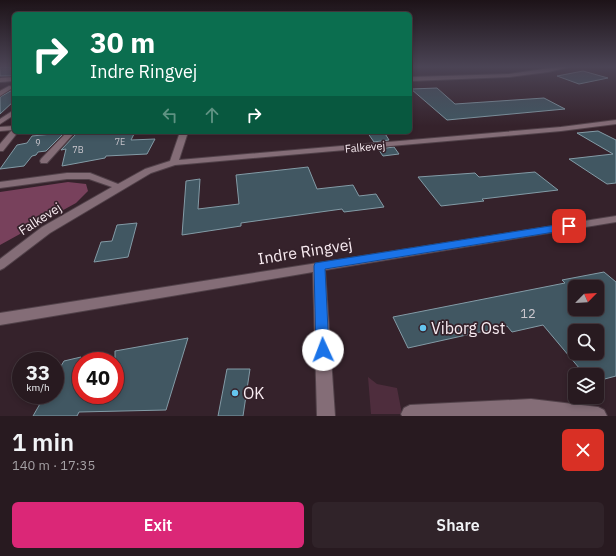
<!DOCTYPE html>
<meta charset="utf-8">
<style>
body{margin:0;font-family:"IBM Plex Sans",sans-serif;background:#302329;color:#f1f3f6;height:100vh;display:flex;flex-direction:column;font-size:15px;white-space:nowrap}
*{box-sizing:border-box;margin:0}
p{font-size:13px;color:#a5a1a5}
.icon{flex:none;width:22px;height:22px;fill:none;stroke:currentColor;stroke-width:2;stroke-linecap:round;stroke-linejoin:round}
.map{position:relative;height:416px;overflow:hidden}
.side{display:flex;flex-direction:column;background:#281a20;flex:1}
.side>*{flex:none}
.hud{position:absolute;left:12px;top:12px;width:400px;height:122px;border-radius:6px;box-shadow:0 2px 6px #0003,0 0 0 1px #44383e;background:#0b6e4f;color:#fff;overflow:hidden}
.needle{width:26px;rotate:66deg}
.fabs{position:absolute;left:568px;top:280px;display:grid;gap:8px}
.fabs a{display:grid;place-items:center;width:36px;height:36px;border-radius:6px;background:#281a20;box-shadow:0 2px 6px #0003,0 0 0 1px #44383e;font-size:20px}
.speed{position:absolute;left:12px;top:352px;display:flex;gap:8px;font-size:20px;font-weight:700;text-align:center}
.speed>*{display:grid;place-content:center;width:52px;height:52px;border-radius:50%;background:#281a20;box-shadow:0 2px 6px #0003,0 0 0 1px #44383e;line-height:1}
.speed small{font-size:10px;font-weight:400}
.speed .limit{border:6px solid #d22;background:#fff;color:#111}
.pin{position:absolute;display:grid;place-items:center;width:34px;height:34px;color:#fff;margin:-17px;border-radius:8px;box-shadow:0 2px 6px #0006}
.me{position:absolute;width:44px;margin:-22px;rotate:358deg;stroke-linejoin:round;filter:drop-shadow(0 0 3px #0008)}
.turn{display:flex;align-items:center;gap:14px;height:84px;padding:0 12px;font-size:18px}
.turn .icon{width:52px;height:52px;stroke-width:2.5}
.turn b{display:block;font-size:28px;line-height:34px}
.lanes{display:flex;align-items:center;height:38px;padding:0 12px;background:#0003;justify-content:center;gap:20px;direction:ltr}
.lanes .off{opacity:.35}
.round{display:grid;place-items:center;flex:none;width:42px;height:42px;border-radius:6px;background:#302329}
.summary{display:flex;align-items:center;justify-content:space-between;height:68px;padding:0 12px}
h1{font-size:24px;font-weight:600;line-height:30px}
.action{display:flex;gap:8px;margin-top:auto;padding:8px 12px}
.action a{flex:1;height:46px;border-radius:6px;background:#db2777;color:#fff;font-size:16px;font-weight:600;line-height:46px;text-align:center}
.action a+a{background:#302329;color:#f1f3f6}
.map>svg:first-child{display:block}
.green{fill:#4e2d3d}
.forest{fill:#78415c}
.building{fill:#415762;stroke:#839ba6;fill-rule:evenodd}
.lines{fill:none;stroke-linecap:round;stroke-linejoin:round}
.minor-casing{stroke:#514149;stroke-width:2}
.minor{fill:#846d77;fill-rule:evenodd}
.route{fill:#1a73e8;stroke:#114b97}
.poi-dot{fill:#65c5ee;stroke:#35222b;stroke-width:1.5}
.labels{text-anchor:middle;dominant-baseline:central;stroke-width:3.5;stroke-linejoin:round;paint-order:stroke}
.far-number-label{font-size:9px;fill:#cac6cd}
.far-street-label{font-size:11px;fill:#f8ebf1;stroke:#35222b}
.street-label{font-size:13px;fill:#f8ebf1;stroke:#35222b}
.near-number-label{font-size:13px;fill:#cac6cd}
.near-street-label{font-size:16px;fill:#f8ebf1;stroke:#35222b}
.near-poi-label{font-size:16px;fill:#f8ebf1;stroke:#35222b;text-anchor:start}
</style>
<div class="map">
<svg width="616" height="416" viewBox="0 0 616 416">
<rect width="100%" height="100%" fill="#35222b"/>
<path class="green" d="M368,377L377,384L397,388L402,414H371Z"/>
<path class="forest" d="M68,182L86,184L88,191L76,203L0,245V192Z"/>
<path class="building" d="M0,67H11L10,70L14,73V76H0Z
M583,71L608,78L579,84L557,76Z
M437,88L455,104L544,98L565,109L447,120L411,89Z
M14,89V101L0,114V97Z
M598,131L616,140V183L607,184L569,159L613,154L577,133Z
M89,132H135L131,140L155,139L147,154L106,156L105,158L62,166L66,149L61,150L76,134Z
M367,132H384L389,140L374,142Z
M62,133L61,134H63L46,151L38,152L36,155L32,156L24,166L0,169L17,145L27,143L32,136Z
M394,147L399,154L383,156L378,149Z
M308,167L317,189L353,185L359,196L376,194L384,207L344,212L342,209L241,223V226L182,235L186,181L200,179L198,209L239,204L236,175Z
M535,172L558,190L482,199L484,201L441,206L418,177L475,173L479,177Z
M137,223L128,257L94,262L101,242L112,241L117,225Z
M604,272L616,282V376L597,381V375H585L543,325L512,332L507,326L408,348L393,317L565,283L562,280ZM575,287H597V309H575ZM575,331H597V353H575Z
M188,338L166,410L79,412L77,416H33L45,395H55V376L64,361L81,357V395H115V351Z
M227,369H250L243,416H218Z"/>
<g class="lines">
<g class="minor-casing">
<path id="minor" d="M14,67V72L11,70Z
M557,67H569L548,72L509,77L410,81V77L509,74Z
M14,77V81L0,82V78Z
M9,86L14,87L0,96V91Z
M14,110V115L0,124V119Z
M616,120V124L561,131L175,165L151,173L50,233L4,268L0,270V259L42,227L112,187L89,179H67L0,188V182L67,173H90L118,184L145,169L170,161L180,132H188L179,160L561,127Z
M14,126V132H18L3,151H0V144L12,130L0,131V127Z
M67,132H75L47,163H41L40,161L41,159Z
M616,216V222L325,270L335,416H317L313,272L0,325V313Z
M531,399L598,407L604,410L607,416H402L401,414L404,408L410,405Z"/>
</g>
<use href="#minor" class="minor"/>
</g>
<linearGradient id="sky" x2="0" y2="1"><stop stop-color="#1d1318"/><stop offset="0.53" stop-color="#4b4455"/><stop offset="1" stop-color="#4b4455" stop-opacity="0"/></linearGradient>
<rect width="616" height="126" fill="url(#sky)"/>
<path class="route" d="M569,223L573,224L574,226L573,229L325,269L329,350L327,355L323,357L318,355L316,350L314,266L315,263Z"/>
<g class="poi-dot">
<circle cx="423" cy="328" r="4"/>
<circle cx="235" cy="393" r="4"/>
</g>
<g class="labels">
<g class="far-number-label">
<text x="120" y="141">7E</text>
<text x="38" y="142">9</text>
<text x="78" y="149">7B</text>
</g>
<g class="far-street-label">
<text transform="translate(365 147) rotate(-5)">Falkevej</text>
</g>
<g class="street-label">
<text transform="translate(40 219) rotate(-33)">Falkevej</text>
</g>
<g class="near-number-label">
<text x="528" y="313">12</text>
</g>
<g class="near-street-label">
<text transform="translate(305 251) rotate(-9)">Indre Ringvej</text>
</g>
<g class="near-poi-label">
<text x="431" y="328">Viborg Ost</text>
<text x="243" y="393">OK</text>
</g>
</g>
</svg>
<div class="fabs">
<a><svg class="needle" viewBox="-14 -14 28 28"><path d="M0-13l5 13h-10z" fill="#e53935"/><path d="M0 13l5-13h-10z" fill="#a5a1a5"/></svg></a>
<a><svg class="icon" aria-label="search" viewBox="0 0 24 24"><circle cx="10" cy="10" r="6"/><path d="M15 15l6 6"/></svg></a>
<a><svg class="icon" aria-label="layers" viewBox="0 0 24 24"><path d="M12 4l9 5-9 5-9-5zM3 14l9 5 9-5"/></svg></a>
</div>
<div class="speed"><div>33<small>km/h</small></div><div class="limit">40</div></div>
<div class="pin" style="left:569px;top:226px;background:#d93025"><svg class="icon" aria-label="arrive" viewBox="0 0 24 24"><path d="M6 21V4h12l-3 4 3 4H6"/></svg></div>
<svg class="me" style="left:323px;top:350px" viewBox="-20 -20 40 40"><circle r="19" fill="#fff"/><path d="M0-13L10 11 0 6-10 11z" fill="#1a73e8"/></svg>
<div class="hud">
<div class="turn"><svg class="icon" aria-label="right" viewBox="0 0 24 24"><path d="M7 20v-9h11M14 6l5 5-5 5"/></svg><div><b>30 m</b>Indre Ringvej</div></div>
<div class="lanes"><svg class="icon off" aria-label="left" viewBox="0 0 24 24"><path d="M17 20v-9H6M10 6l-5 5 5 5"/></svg><svg class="icon off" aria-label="ahead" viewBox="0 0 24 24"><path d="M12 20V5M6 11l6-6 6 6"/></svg><svg class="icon" aria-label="right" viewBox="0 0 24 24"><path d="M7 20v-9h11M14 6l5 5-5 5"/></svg></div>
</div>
</div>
<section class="side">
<div class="summary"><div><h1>1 min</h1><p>140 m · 17:35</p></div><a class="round" style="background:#d93025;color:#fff"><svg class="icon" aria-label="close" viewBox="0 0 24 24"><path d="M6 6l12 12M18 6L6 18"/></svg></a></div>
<div class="action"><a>Exit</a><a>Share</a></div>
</section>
